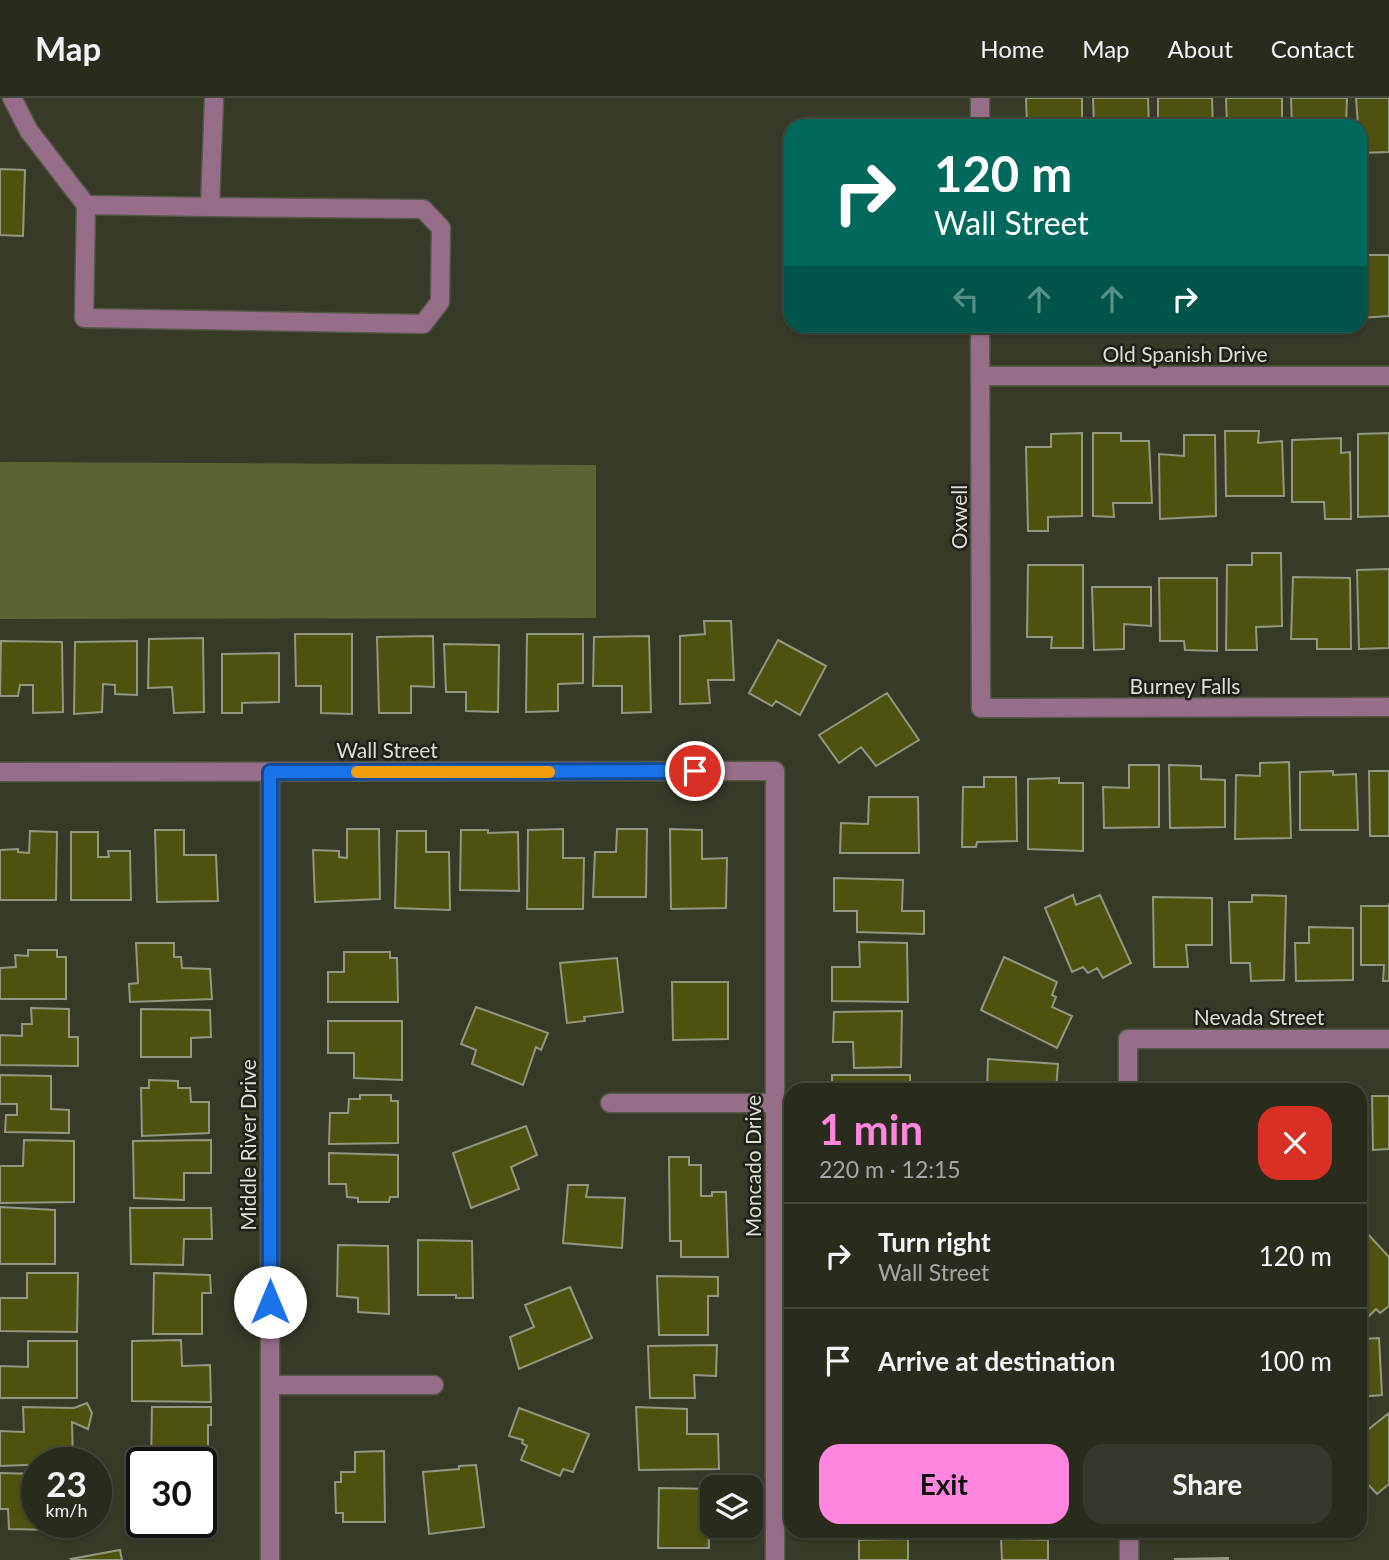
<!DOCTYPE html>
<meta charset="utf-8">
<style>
body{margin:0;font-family:Lato,sans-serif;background:#35382a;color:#f1f3f6;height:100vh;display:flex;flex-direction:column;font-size:26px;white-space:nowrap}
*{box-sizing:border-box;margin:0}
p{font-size:23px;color:#a5a7a4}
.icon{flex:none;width:38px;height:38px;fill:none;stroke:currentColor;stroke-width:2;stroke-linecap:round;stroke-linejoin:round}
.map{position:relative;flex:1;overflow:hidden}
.details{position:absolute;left:784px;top:985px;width:583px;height:455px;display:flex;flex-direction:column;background:#292c1d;border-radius:21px;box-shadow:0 2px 5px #0004,0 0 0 2px #45483b}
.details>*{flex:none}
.guide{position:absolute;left:784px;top:21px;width:583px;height:214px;border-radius:21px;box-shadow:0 2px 5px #0004,0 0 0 2px #45483b;background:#00695c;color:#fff;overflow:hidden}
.buttons{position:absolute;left:700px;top:1377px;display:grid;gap:14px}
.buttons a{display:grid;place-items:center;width:63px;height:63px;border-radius:14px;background:#292c1d;box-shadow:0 2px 5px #0004,0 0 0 2px #45483b;font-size:35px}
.speed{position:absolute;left:21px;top:1349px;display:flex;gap:14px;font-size:35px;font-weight:700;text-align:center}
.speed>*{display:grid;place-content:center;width:91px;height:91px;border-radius:50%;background:#292c1d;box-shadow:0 2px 5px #0004,0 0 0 2px #45483b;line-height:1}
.speed small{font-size:18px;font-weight:400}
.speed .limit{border:4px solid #111;border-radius:10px;background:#fff;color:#111}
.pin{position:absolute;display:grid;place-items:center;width:60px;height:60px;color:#fff;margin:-30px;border:4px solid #fff;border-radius:50%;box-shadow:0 2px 7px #0007}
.me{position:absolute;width:77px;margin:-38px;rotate:0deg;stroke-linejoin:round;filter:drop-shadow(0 0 5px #0008)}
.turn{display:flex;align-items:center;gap:24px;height:147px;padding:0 35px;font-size:32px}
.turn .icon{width:91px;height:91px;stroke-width:2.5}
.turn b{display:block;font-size:49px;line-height:60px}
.lanes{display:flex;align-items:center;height:66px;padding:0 35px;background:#0003;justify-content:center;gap:35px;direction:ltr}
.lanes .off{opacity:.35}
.round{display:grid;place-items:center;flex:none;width:74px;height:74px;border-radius:21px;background:#35382a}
.headline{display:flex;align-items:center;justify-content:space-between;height:119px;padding:0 35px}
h1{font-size:42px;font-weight:700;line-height:52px;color:#ff85de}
.primary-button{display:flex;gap:14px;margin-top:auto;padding:14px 35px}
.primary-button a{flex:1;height:80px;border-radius:21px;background:#ff85de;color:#111;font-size:28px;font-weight:700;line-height:80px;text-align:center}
.primary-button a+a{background:#35382a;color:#f1f3f6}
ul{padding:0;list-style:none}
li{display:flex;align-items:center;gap:21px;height:105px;padding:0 35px;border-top:2px solid #45483b}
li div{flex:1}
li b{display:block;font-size:26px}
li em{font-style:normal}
header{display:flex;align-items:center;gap:42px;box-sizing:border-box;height:98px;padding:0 35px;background:#292c1d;border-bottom:2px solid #45483b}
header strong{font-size:33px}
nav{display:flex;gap:38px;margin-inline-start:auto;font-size:24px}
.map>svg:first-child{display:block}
.green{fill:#5d6234}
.building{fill:#4d530e;stroke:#939781;stroke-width:2}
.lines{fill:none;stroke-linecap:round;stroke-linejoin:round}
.minor-casing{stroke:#555846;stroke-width:21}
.minor{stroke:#976e8a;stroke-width:18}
.route-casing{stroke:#114b97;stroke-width:18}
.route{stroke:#1a73e8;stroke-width:12}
.slow{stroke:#f59e0b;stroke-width:12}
.labels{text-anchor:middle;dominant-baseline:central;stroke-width:5;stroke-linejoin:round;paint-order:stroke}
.street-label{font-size:21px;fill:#dddfd4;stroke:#1f2018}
</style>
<header>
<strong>Map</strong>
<nav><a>Home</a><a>Map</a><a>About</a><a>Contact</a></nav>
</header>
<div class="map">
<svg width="1389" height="1462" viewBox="0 0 1389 1462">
<rect width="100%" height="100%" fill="#373a27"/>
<path class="green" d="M0,364L596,367V520L0,521Z"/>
<path class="building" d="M1026,0H1082V28H1027Z
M1093,0H1148L1149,28H1094Z
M1158,0H1212L1213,28H1158Z
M1226,0H1282V27L1227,28Z
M1291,0H1347L1346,28H1292Z
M1356,0H1389V54L1360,55Z
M0,71L25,72L23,138L0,137Z
M1360,157H1389V218L1360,220Z
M1225,333H1259L1258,345L1282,343L1284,398H1226Z
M1082,335V418L1048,419V433H1028L1026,349H1051V336Z
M1093,335H1121V343H1149L1152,405H1113L1114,419L1093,418Z
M1389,335V418L1358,419V336Z
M1184,337H1215L1216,418L1160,421L1159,356L1184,358Z
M1341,340V355L1350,354L1351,421H1325L1324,404H1292V342Z
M1252,455H1281L1282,528L1256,529L1257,552H1226L1227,467H1252Z
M1028,467H1083V550H1051L1052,539H1027Z
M1389,471V550L1359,551L1357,472Z
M1293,479L1350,480L1351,551H1317V541H1291Z
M1159,480H1217V553L1185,552L1184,543H1160Z
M1092,489H1151V528L1124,526V551L1094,552Z
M704,523H731L734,582H708L710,605L680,606V538L705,536Z
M295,536H352V616L321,615V588H296Z
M527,536H583V585L558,586V613L526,614Z
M433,538L434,589L411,588V615H379L377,539Z
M649,538L651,614L622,615V588H593L594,539Z
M203,540L204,614L174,615L172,589L148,590L149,541Z
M778,542L826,568L800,617L776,603L772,608L749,595Z
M1,543L62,544L63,614L33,615V587H20L18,598H0Z
M137,543V597L115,596V587L103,586L102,614L74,616L75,544Z
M444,546L499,547L498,614L466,613V594H446Z
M279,555V604L242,605V615H222V556Z
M887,595L919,642L876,668L861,649L839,665L819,637Z
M1289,664L1291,740L1235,741L1236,677L1260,678V665Z
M1129,667H1159V729L1104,730L1103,689L1129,690Z
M1169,667L1201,668V681L1225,682V729L1170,730Z
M1333,673V677L1356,676L1358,732H1300V674Z
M1369,673H1389V738H1370Z
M984,679H1016L1017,743L977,744L976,749H962L963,689H984Z
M1059,680V685H1083V753L1028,751V681Z
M869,699H918L919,755H840L841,725L868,726Z
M347,731H379L380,801L315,804L313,752L339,753V759L347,760Z
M563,731V760H584L583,811H527L528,732Z
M617,731H647L646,799H593L595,754H616Z
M670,731L702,732V761L727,760L726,810L671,811Z
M155,732H184V757H216L218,803L157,804Z
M461,732H488V735L518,734L519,793L460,792Z
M30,733L57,734L56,802H0V752L18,751V754L29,755Z
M397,733H426V754H449L450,812L395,810Z
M71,734H98V759H109L108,753H130L131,802H71Z
M834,780L903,782L902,813H924V836L857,834V813H834Z
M1073,797L1076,807L1100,797L1131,865L1103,880L1097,870L1088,875L1083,869L1072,874L1045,810Z
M1252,797L1286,798L1284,882L1251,883L1250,865H1231L1229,804H1252Z
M1153,799L1212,800V847H1186L1188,869H1154Z
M1389,805V883H1383L1384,867H1361V808H1389Z
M1309,829L1353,830V882L1296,883L1295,845H1309Z
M859,844L907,845L908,904L832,903V869H860Z
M136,845H174V859H181L182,870L210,871L212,901L130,904L129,886L138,885Z
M28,852H57V859H66V901H0V870L16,869L15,857L28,858Z
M344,854H390V860H397L398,904H328V874H344Z
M1004,859L1057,884L1052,897L1056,899L1052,909L1072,918L1057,950L981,912Z
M617,860L623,914L584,919L585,923L567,925L560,865Z
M672,884H728V941L673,942Z
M476,909L548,935L541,952L536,949L523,987L472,966L476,952L461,946Z
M31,910L69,911V939H78V968L0,967V937L22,938V926H32Z
M141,911L210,912L211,939L191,940V959H141Z
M902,913L901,969L854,970L853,944H833L834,914Z
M328,923H402V982L354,980V955H328Z
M988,961L1058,966L1056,992H987Z
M0,977L51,978V1011L69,1012V1035L5,1034L6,1017H17V1006H0Z
M832,977H910V992H832Z
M149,982L178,983V990H190L191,1004H209V1035L142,1038L141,990H149Z
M360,997H391V1003H398V1045L329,1046L330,1015H348L349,1001H360Z
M1372,998H1389V1051L1373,1052Z
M1360,1025H1365L1364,1060H1360Z
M526,1028L537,1057L511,1069L519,1091L471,1110L453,1055Z
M24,1042L74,1043V1104L0,1105V1068H23Z
M211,1042V1075H184V1102L134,1100L133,1043Z
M329,1055L398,1057V1099H390L389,1104H358V1100L347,1099L346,1086H329Z
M669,1059H689V1067H701V1098H712V1094H726L728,1159H681V1143H670Z
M568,1087H588L586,1099L625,1100L622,1150L563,1145Z
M0,1109L55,1112V1166H0Z
M130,1110H211L212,1141H184L183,1167L131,1166Z
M1366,1134L1389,1159V1208L1380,1215L1376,1211L1367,1220L1360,1212V1140Z
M418,1142L472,1143L473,1200H456V1197H418Z
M338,1147L388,1148L389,1216L358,1214V1200L337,1198Z
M27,1175H78L77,1234L0,1233V1200H27Z
M154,1175L210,1177L211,1195H202V1236H153Z
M657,1178L718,1179V1198H708V1237H659Z
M570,1189L592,1240L519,1271L510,1239L534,1229L525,1207Z
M1379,1240L1382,1297L1360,1299V1241Z
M181,1242L182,1268L210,1267L211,1304L132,1303V1243Z
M28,1243H77V1300H0V1268L28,1269Z
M717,1247L716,1278L694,1277L695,1300H650L648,1248Z
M87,1305L92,1315L88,1331L72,1324L73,1365L0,1368V1333L24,1334L23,1309L74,1310Z
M152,1309H211V1327H208V1367L151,1365Z
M636,1309L687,1311V1336H718L719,1371L639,1372Z
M519,1310L589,1336L573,1374L563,1371L560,1378L521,1362L527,1348L522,1345L523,1342L509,1338Z
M1389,1315V1386L1377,1396L1360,1378V1338Z
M384,1353L385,1424H343V1415H336L335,1384H341V1374H355V1354Z
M476,1367L484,1429L429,1436L423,1374L459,1371V1368Z
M0,1375L37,1376V1424H55V1432L9,1431L8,1411H0Z
M135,1375H142V1424H184V1434H135Z
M201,1376H212L211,1405H201Z
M659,1390L712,1391V1406H708L709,1450H658Z
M978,1433H1049V1435H978Z
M908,1441V1462H859V1442Z
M1001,1441L1048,1442V1462H1002Z
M120,1452L122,1462H72L71,1461Z
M1228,1460V1462H1175V1461Z"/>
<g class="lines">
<g class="minor-casing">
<path id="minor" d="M12,0L29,33L86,107L84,220L423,226L440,204L441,130L423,111L210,109L214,0
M980,0V28
M86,107L210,109
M980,228L981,610L1389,609
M980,278H1389
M0,674L775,673V1462
M270,674V1462
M1128,992V941H1389
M610,1005H775
M270,1287H434
M1129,1433V1462"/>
</g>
<use href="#minor" class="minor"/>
</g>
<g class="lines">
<g class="route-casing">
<path id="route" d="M270,1204V674L695,673"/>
</g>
<use href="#route" class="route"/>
<path class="slow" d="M357,674H549"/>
</g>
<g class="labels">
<g class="street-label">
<text x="1185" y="255">Old Spanish Drive</text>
<text transform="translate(958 419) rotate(-90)">Oxwell</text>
<text x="1185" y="587">Burney Falls</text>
<text x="387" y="651">Wall Street</text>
<text x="1259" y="918">Nevada Street</text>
<text transform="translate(247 1047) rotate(-90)">Middle River Drive</text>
<text transform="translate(752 1068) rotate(-90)">Moncado Drive</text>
</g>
</g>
</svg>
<div class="buttons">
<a><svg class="icon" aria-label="layers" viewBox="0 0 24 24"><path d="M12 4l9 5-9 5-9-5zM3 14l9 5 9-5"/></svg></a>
</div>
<div class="speed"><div>23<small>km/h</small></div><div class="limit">30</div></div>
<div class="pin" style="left:695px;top:673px;background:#d93025"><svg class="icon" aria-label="arrive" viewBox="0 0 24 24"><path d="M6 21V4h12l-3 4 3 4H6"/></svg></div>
<svg class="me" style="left:270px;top:1204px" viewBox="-20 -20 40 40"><circle r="19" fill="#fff"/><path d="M0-13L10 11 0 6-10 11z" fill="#1a73e8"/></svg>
<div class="guide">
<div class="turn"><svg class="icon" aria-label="right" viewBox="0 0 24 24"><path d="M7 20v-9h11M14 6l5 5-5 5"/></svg><div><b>120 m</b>Wall Street</div></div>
<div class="lanes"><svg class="icon off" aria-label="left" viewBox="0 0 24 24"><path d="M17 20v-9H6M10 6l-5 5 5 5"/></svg><svg class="icon off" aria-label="ahead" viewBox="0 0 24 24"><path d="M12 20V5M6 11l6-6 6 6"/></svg><svg class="icon off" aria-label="ahead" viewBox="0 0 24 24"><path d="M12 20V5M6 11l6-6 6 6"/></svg><svg class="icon" aria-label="right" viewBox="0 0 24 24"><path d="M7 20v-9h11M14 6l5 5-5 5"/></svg></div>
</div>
<section class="details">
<div class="headline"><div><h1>1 min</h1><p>220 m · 12:15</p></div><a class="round" style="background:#d93025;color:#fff"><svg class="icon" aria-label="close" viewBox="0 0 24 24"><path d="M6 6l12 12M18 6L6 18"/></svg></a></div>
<ul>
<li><svg class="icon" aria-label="right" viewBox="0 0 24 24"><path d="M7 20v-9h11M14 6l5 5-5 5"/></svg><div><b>Turn right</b><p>Wall Street</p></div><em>120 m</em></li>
<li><svg class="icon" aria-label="arrive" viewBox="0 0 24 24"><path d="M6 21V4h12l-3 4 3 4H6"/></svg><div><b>Arrive at destination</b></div><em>100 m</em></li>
</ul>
<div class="primary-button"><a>Exit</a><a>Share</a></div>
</section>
</div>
